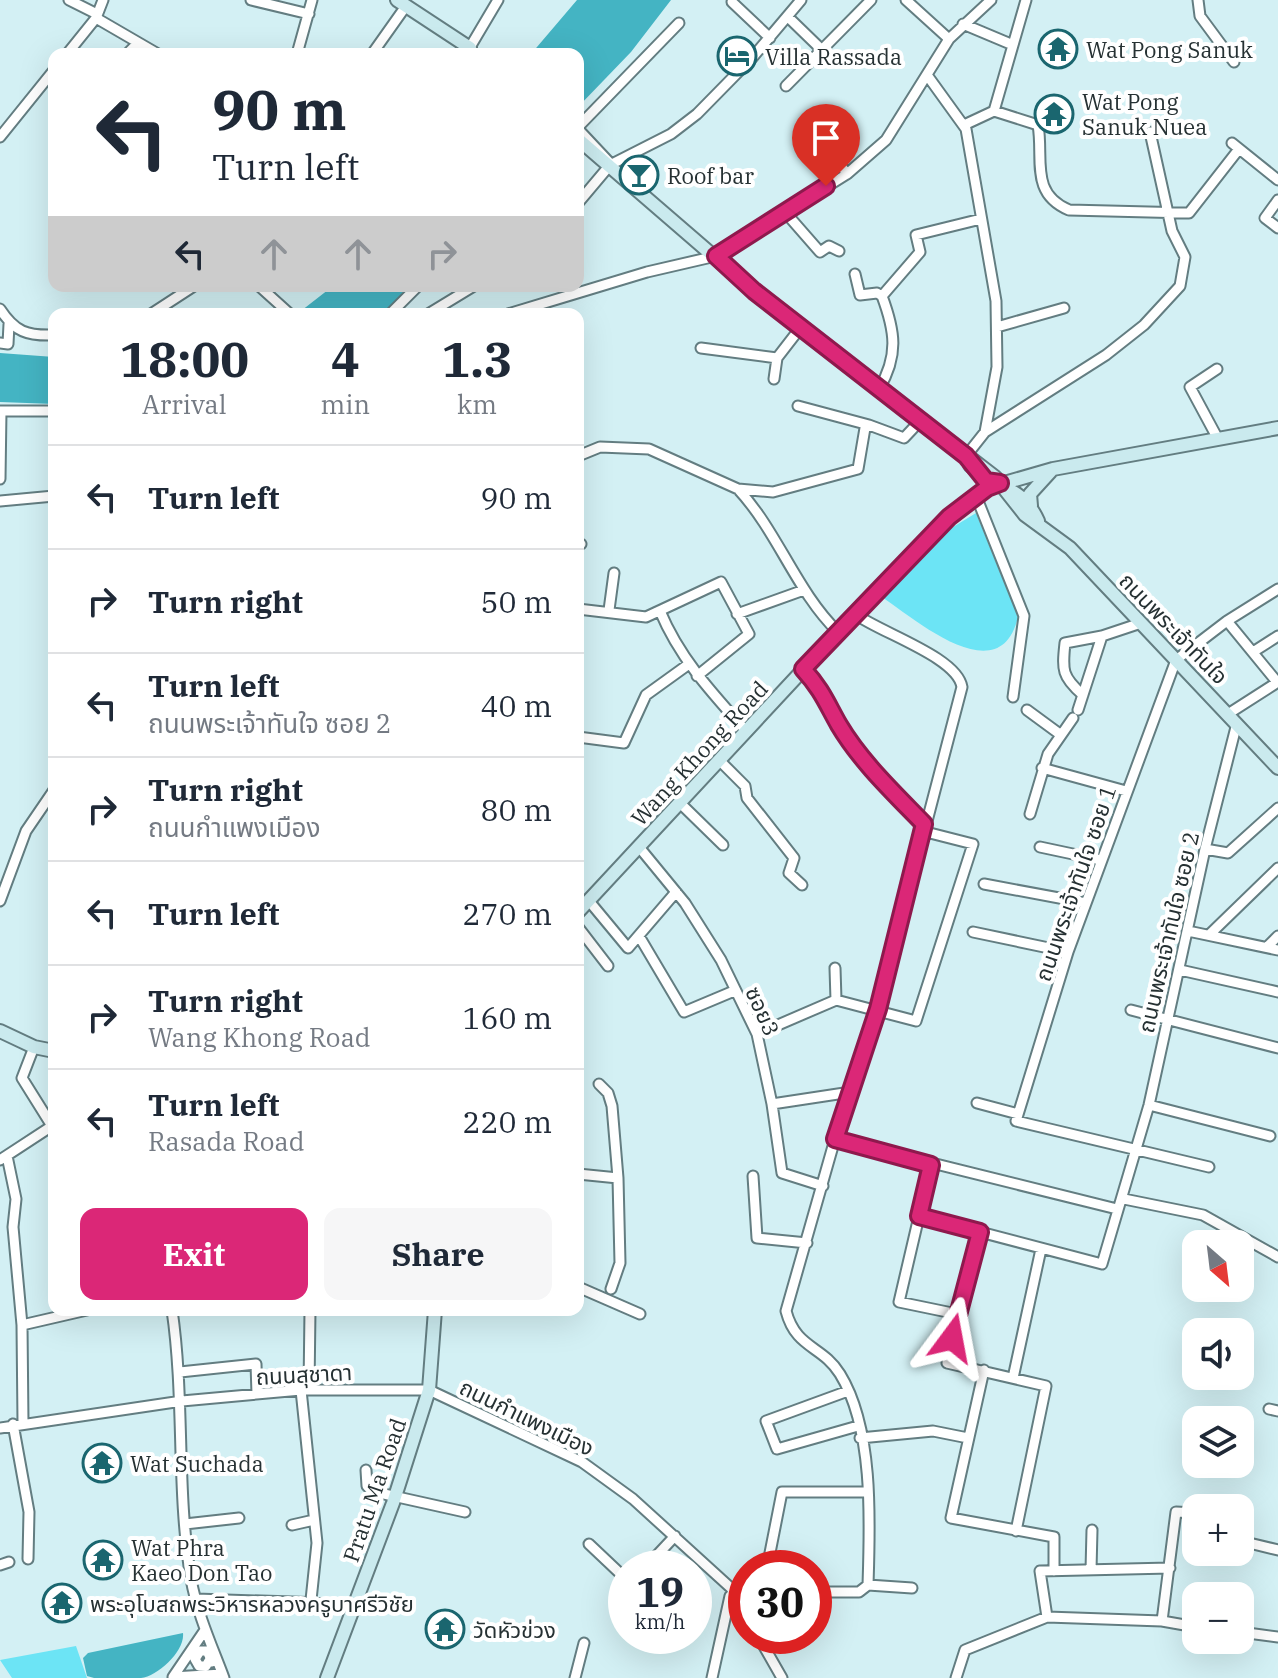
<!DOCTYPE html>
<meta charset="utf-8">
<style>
body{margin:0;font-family:"IBM Plex Serif","Noto Sans Thai",serif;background:#f6f6f7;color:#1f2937;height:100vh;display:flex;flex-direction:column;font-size:30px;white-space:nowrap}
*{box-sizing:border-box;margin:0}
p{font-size:26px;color:#747a83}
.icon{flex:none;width:44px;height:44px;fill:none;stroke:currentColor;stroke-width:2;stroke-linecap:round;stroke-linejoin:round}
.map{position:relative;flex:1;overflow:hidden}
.details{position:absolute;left:48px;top:308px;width:536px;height:1008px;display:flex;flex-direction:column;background:#fff;border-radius:16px;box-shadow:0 8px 32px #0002}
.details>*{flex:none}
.hud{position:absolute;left:48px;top:48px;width:536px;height:244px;border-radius:16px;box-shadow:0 8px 32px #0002;background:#fff;color:#1f2937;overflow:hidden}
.needle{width:52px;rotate:152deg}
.buttons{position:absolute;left:1182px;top:1230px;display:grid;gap:16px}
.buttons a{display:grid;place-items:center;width:72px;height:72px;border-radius:16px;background:#fff;box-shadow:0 8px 32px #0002;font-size:40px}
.speed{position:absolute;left:608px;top:1550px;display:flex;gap:16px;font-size:40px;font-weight:700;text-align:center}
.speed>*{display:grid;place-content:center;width:104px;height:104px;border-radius:50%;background:#fff;box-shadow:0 8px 32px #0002;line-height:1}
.speed small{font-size:20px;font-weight:400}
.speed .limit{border:12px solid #d22;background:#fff;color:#111}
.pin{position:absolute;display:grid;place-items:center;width:68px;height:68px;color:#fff;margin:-82px -34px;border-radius:50% 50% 50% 0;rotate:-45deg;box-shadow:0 0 8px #0007}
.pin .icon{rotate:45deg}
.me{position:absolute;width:88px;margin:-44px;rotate:13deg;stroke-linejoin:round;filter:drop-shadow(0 0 6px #0008)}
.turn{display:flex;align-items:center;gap:28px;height:168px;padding:0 32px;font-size:36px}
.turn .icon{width:104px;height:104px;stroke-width:2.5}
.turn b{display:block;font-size:56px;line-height:68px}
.lanes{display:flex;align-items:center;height:76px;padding:0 32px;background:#0003;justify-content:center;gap:40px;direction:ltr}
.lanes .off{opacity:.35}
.eta{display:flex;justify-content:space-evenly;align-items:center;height:136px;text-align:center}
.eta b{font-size:48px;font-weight:800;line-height:56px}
.primary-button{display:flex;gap:16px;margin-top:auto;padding:16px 32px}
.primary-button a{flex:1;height:92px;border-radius:16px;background:#db2777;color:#fff;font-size:32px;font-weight:800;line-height:92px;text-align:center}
.primary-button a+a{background:#f6f6f7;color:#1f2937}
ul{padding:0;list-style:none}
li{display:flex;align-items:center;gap:24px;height:104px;padding:0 32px;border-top:2px solid #e0e1e3}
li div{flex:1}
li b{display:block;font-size:30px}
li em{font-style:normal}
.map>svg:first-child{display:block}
.green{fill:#6ce4f5}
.water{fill:#44b4c3}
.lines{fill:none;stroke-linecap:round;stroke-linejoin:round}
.street-casing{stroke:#637d81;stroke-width:13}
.secondary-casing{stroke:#637d81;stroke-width:16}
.street{stroke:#fff;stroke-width:9}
.secondary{stroke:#caeaee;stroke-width:12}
.route-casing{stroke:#8e194d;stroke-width:20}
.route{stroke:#db2777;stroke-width:14}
.labels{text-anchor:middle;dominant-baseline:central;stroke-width:8;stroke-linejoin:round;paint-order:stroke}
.poi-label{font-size:22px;fill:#263133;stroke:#fff;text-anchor:start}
.street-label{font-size:22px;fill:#263133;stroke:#fff}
</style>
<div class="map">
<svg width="1278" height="1678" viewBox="0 0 1278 1678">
<rect width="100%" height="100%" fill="#d3f0f4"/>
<path class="green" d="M976,513L1018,617C1000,693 916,620 882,597L940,535Z
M76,1646L87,1678H12L0,1660Z"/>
<path class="water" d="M577,0H671L631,52L578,107V54H531Z
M333,286H409L383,314H297Z
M0,353L54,357V404L0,402Z
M183,1633C185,1651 158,1676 141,1678C126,1678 109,1678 94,1678L87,1676L83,1658L88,1653Z"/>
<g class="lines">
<g class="street-casing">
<path id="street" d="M69,0L97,14
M251,0L309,14
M906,0L949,39
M1198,0L1200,16L1234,62
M732,2L770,38
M788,17L821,49
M96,18L158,54
M963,24L1013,45
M67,54L96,18L103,0
M127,54L138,43
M297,54L312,0
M372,54L406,6
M466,54L498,0
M927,75L966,129L996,301L997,367L985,432
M786,86L871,0
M994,111L1038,125C1044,158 1029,193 1069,210L1189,213L1239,149
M994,111L1026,0
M964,125L994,111
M578,127L679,23
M578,129L609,162
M820,136L847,174
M0,137L54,70
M1232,143L1278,180
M1278,200L1265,218L1278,228
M578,203L610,165L671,134L697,114L752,58L801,0
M785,212L820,252L829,246L839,251
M855,274L860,295L877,293L882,296
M259,286L290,314
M0,309C15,332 27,336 54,335
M151,314L194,286
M390,314L418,286
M428,314L474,286
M508,314L647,272L716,256L847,174L886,140L949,39L991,0
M997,327L1064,308
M0,343L8,344L9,324
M701,348L777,358
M1217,369L1190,387L1218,439
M774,379L777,358L801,327
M879,389C899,355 895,331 882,296L920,252L916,235L981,219
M798,406L869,425
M0,411H54
M578,456L600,447L649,449L738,489L773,492L858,469L865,428L869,425L904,438L920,421
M966,456L985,432L1106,355L1144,325L1180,286L1185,257L1172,231L1150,132
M0,479L1,411
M738,489C778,532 796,591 838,632
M0,501L54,496
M978,501L1024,616L1013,697
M578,545L581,544
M578,609L646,617L721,582L749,634L697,676
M609,610L614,573
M660,611C680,659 713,694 747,732
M737,614L804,590
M1227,621L1277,682
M1253,652L1278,636
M803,669L824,692L840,726L866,762L924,824
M1083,695C1062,677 1062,670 1065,643L1102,636L1141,623
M1027,710L1061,735
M1078,710L1102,636
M1228,714L1278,682
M578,737L624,743L646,695L689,664
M720,761L745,786L747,798L794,858L789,873L802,885
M1042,768L1126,791
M680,803L723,845
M1030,814L1048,754L1073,718
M639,847L685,903L721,960L757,1034L772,1104L782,1173L823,1186
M1040,847L1101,860
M1205,849L1228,853L1278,808
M984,884L1086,903
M0,901L26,831L54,790
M589,901L628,948L676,892
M578,927L608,966
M1188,931L1278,950
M973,932L1068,952
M1210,934L1278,868
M639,936L684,1012L734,991
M1267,947L1278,936
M835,968L836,1000
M1180,970L1278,992
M1131,1010L1278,1048
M757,1034L836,1000L916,1021L973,844L922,831
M599,1084L608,1093L612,1106L618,1178L620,1263L611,1289
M977,1103L1018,1114
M772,1104L851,1092
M1149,1105L1270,1136
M835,1139L1117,1209
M7,1156L16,1199L13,1227L22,1325L23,1423
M0,1160L52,1126L22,1078L34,1047
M931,1165L899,1302L957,1314
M1209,1167L1016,1121L1068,952L1176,660L1227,621L1278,589
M578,1174L618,1178
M753,1176L757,1238L807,1243
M1124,1199L1203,1215L1278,1257
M919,1216L1102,1264L1149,1105L1205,849L1237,723
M980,1232L947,1363L1046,1386L1016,1531
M578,1287L640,1314
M172,1310C185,1399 176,1490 191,1579C197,1613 212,1646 224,1678
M22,1325L87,1310
M984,1370L951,1518L1054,1537V1571
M180,1372L256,1364L257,1394
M1013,1378L1041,1249
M309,1389L310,1310
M301,1390L317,1543L311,1600
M848,1391L766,1421L777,1449L858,1426
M1269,1409L1278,1411
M13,1424L29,1512L28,1559
M0,1428L182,1401L301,1390H429L582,1462L633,1499L732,1589L733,1602
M860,1438L933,1431L968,1438
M366,1470L367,1486L375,1492L465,1512
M1240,1517L1246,1518L1245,1542L1278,1550
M185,1524L239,1518
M292,1525L314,1520
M589,1544L626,1579
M0,1565L9,1562
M645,1568L675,1536
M767,1568L782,1492H868
M1091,1570L1092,1530
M868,1585L912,1588
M814,1592H859L868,1585C870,1523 874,1429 840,1374C822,1345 796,1349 786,1311L835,1139L878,1009L962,687C957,657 881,633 855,614
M196,1599L355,1604
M733,1602L746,1618
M1047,1617L1040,1571L1170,1568
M1162,1621L1196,1627
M1240,1632L1278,1637
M758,1636L782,1678
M210,1659L206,1666H199L195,1659L200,1651H207L212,1662
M173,1677L205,1630
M173,1677L222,1674
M575,1678L584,1643
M712,1678L730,1596
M956,1678L965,1650L1047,1617L1162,1621L1176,1512L1196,1513"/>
</g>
<g class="secondary-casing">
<path id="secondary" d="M397,0L470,48
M578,139L754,291L995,477L1025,515L1070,548L1278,768
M970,465C995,490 1021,483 1038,521
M1031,506L1030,494L1051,471
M578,912L855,614L949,517L987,488L1053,469L1278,428
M0,1031L34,1047L54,1051
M327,1678L393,1503L429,1390L435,1310"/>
</g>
<use href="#street" class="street"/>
<use href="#secondary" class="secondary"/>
</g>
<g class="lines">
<g class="route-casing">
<path id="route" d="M826,186L716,256L754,291L966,456L986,481L1000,483L987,488L949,517L803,669C822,690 826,702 839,725C861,762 894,793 924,824L878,1009L835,1139L931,1165L919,1216L980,1232L952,1338"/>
</g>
<use href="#route" class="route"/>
</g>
<defs>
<g id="temple-ring" transform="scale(2)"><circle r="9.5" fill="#fff" stroke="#1a666f" stroke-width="1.5"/><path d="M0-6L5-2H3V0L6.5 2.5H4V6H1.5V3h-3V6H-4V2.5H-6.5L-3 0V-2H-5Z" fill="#1a666f"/></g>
<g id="hotel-ring" transform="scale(2)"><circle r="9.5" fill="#fff" stroke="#1a666f" stroke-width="1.5"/><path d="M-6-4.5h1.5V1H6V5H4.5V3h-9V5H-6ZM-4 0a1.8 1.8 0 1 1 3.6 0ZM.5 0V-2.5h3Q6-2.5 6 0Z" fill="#1a666f"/></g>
<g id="bar-ring" transform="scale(2)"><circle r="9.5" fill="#fff" stroke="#1a666f" stroke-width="1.5"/><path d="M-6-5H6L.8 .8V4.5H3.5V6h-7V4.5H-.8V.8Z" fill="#1a666f"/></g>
</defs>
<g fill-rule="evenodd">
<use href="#temple-ring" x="1058" y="49"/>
<use href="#hotel-ring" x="737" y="56"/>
<use href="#temple-ring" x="1054" y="114"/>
<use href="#bar-ring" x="639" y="175"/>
<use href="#temple-ring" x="102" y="1463"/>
<use href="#temple-ring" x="103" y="1560"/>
<use href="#temple-ring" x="62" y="1603"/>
<use href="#temple-ring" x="445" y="1629"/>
</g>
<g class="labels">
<g class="poi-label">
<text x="1086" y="49">Wat Pong Sanuk</text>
<text x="765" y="56">Villa Rassada</text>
<text x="1082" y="101">Wat Pong<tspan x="1082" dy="25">Sanuk Nuea</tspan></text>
<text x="667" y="175">Roof bar</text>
<text x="130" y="1463">Wat Suchada</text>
<text x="131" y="1547">Wat Phra<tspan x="131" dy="25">Kaeo Don Tao</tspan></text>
<text x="90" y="1603">พระอุโบสถพระวิหารหลวงครูบาศรีวิชัย</text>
<text x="473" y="1629">วัดหัวข่วง</text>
</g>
<g class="street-label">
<text transform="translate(1174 628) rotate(46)">ถนนพระเจ้าทันใจ</text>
<text transform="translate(699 753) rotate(-47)">Wang Khong Road</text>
<text transform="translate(1075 883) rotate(-71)">ถนนพระเจ้าทันใจ ซอย 1</text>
<text transform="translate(1168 932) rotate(-77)">ถนนพระเจ้าทันใจ ซอย 2</text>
<text transform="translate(763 1011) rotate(66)">ซอย3</text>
<text transform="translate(304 1374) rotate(-3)">ถนนสุชาดา</text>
<text transform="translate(527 1417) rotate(26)">ถนนกำแพงเมือง</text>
<text transform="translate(374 1490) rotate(-71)">Pratu Ma Road</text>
</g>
</g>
</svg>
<div class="buttons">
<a><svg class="needle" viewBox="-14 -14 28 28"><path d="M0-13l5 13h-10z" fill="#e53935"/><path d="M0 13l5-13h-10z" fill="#747a83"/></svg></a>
<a><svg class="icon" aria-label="sound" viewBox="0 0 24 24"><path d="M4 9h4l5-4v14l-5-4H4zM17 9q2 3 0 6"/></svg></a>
<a><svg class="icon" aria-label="layers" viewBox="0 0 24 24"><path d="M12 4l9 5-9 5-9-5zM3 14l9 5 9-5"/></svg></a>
<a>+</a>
<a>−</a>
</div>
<div class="speed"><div>19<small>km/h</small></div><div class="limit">30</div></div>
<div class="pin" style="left:826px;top:186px;background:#d93025"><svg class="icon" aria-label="arrive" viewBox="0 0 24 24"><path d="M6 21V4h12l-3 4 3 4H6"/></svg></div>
<svg class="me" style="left:952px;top:1338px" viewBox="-20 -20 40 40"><path d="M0-17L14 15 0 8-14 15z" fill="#db2777" stroke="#fff" stroke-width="4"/></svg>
<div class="hud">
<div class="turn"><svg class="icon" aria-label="left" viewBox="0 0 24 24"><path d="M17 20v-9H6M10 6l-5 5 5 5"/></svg><div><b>90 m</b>Turn left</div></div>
<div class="lanes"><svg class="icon" aria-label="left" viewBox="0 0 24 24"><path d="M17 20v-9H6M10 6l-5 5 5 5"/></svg><svg class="icon off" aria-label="ahead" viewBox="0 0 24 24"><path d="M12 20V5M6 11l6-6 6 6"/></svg><svg class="icon off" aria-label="ahead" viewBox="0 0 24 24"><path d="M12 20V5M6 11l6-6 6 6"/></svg><svg class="icon off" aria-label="right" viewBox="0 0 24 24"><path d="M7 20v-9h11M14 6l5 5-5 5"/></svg></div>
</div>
<section class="details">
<div class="eta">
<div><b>18:00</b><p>Arrival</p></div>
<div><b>4</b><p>min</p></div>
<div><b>1.3</b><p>km</p></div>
</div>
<ul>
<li><svg class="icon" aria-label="left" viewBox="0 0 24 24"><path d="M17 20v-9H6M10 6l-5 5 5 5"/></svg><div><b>Turn left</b></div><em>90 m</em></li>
<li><svg class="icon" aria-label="right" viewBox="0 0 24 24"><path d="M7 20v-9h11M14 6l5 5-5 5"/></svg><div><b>Turn right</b></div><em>50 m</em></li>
<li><svg class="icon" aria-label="left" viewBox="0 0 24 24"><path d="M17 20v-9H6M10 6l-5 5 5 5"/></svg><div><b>Turn left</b><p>ถนนพระเจ้าทันใจ ซอย 2</p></div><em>40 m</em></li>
<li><svg class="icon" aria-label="right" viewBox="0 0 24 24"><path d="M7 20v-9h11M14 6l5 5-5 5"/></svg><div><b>Turn right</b><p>ถนนกำแพงเมือง</p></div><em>80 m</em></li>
<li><svg class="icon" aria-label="left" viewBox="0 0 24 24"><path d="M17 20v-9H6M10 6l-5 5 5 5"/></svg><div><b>Turn left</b></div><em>270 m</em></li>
<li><svg class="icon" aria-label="right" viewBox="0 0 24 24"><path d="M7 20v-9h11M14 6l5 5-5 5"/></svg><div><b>Turn right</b><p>Wang Khong Road</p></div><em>160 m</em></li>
<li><svg class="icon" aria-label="left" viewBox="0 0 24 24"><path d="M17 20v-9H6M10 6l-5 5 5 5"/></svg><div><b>Turn left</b><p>Rasada Road</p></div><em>220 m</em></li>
</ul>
<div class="primary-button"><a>Exit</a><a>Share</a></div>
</section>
</div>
